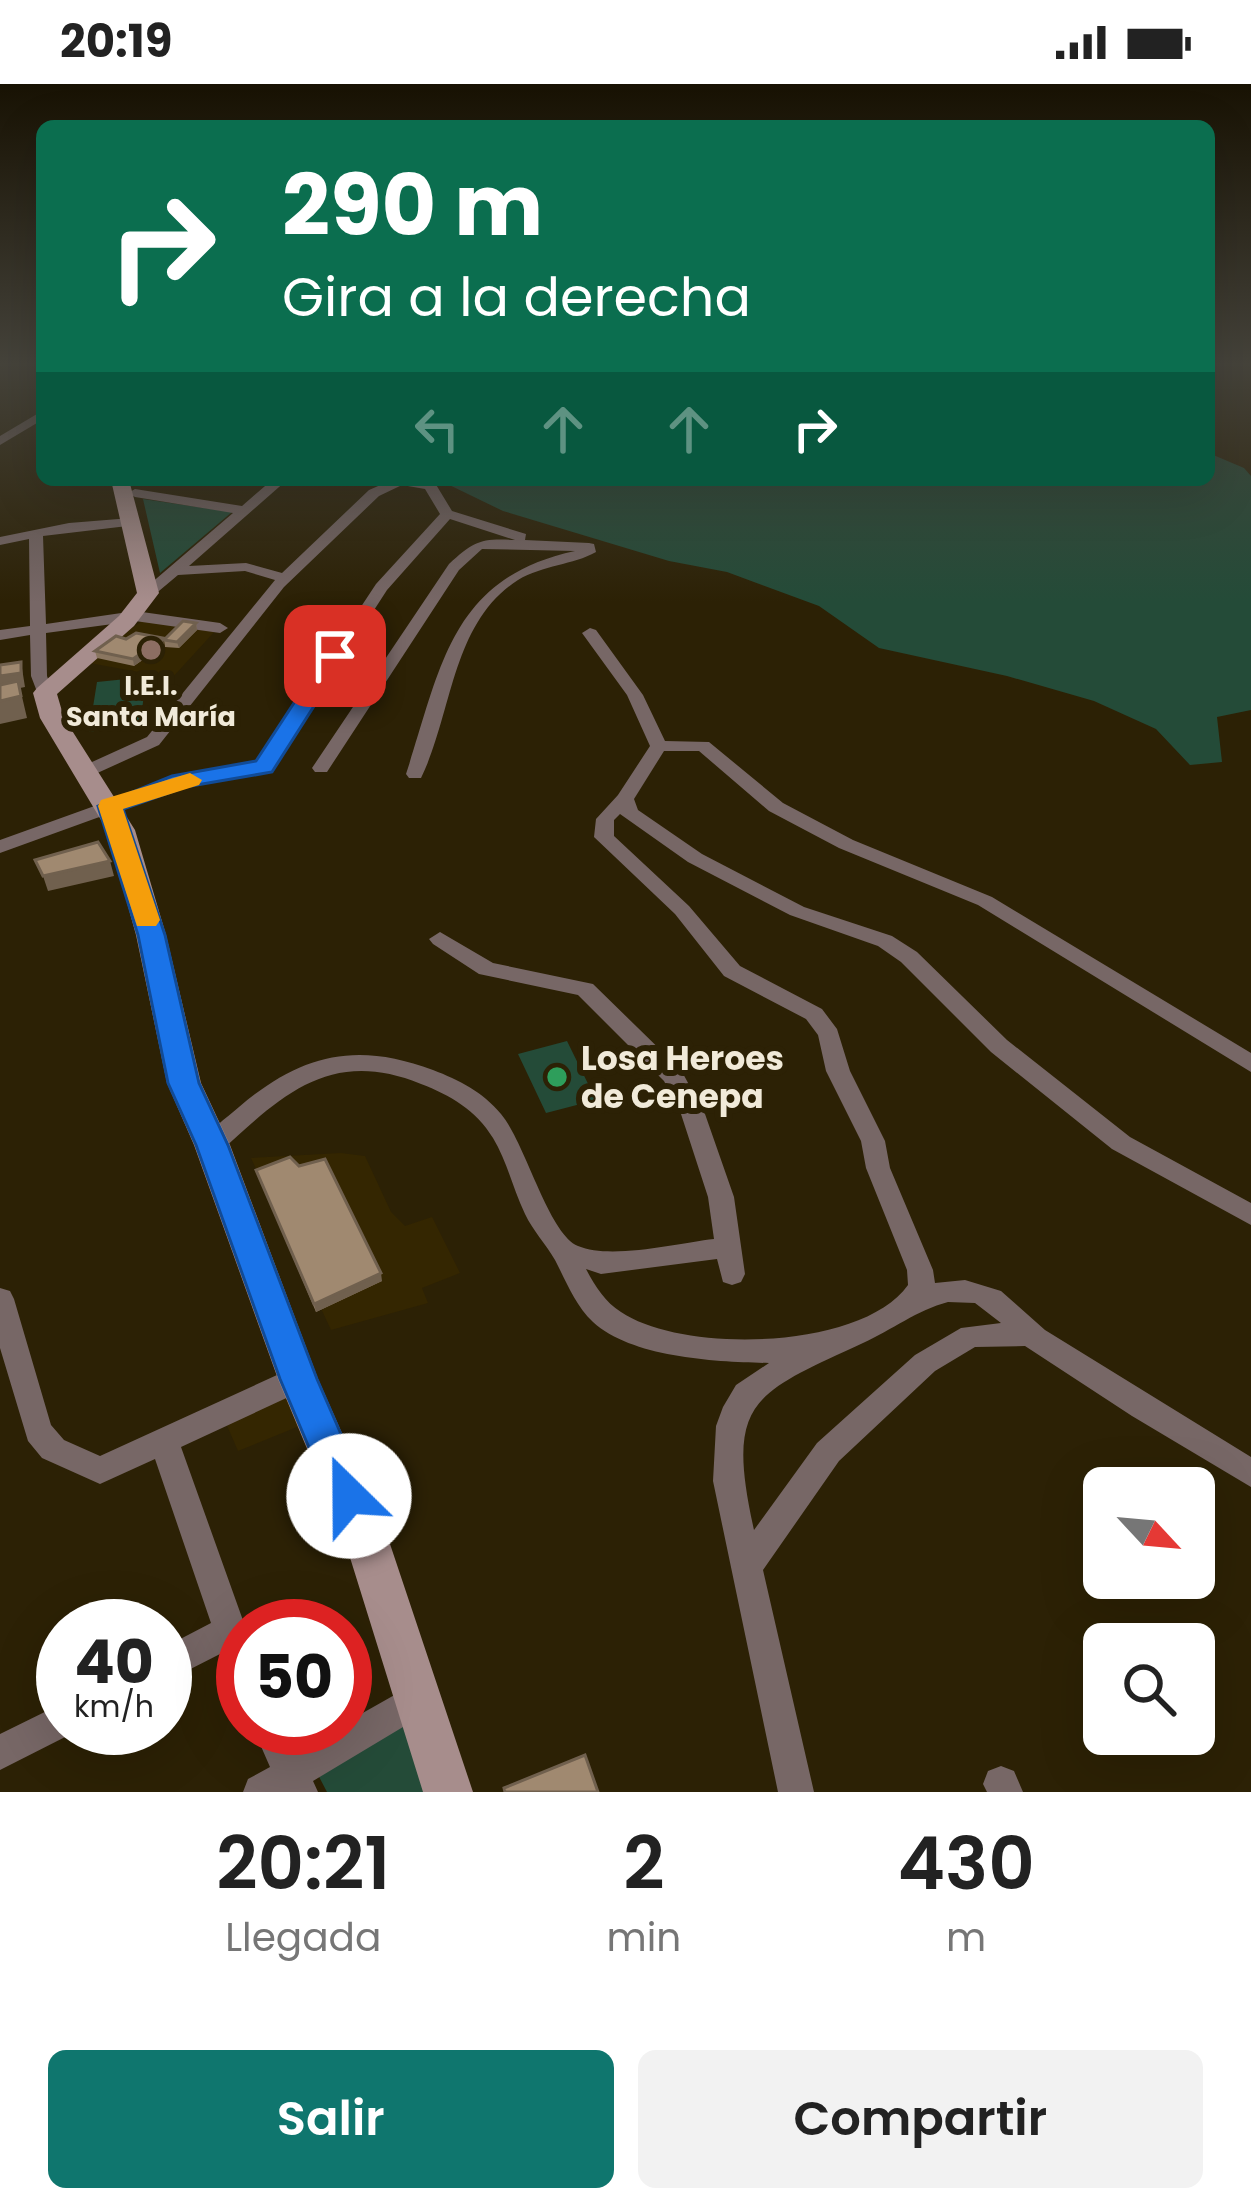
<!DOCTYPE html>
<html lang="es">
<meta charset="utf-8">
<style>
body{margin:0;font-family:Poppins,sans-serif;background:#f2f2f2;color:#222;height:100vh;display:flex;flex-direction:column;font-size:45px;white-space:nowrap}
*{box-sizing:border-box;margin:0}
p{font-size:39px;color:#767676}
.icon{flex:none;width:66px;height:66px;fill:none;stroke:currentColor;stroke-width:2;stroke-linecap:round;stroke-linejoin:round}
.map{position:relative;height:1708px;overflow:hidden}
.drawer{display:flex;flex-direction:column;background:#fff;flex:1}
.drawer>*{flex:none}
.guide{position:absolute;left:36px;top:36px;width:1179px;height:366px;border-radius:18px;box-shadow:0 12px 48px #0002;background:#0b6e4f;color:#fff;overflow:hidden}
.needle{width:78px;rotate:116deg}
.buttons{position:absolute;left:1083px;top:1383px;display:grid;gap:24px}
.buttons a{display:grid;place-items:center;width:132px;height:132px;border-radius:18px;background:#fff;box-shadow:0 12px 48px #0002;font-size:60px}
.speed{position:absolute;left:36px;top:1515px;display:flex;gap:24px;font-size:60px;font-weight:700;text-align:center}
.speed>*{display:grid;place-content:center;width:156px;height:156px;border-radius:50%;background:#fff;box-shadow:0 12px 48px #0002;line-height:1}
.speed small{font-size:30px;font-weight:400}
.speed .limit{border:18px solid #d22;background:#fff;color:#111}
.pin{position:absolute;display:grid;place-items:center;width:102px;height:102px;color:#fff;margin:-51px;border-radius:24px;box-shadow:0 6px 18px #0006}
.me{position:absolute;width:132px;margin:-66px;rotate:337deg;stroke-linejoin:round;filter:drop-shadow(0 0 9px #0008)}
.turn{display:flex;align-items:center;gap:42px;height:252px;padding:0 48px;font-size:54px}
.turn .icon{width:156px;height:156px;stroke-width:2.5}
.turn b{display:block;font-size:84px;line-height:102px}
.lanes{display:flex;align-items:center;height:114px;padding:0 48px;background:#0003;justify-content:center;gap:60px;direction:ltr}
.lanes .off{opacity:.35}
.eta{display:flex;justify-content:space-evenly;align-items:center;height:204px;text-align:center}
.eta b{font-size:72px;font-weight:600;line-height:84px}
.button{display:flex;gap:24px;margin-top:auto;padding:24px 48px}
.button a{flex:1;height:138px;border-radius:18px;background:#0f766e;color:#fff;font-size:48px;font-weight:600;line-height:138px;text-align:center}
.button a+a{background:#f2f2f2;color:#222}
.status{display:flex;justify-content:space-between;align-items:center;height:84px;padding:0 60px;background:#fff;direction:ltr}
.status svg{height:33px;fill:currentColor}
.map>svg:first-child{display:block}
.built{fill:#342601}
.green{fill:#244b38}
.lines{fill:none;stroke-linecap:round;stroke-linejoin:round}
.minor{fill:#776766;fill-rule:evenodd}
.secondary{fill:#a78d8c;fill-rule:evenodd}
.wall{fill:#8a7660}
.shaded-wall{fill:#70604e}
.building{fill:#a08970;stroke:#70604e;stroke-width:3}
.route{fill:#1a73e8;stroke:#114b97;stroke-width:3}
.slow{fill:#f59e0b}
.education-dot{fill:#8d6e63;stroke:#2c2105;stroke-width:4.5}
.leisure-dot{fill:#2e9e5b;stroke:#2c2105;stroke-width:4.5}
.labels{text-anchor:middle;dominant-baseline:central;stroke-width:12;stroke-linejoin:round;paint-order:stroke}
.far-poi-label{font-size:27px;font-weight:bold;fill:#f1ead9;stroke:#2c2105}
.poi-label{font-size:33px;font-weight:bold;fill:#f1ead9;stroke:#2c2105;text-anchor:start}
</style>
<div class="status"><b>20:19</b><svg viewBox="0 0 49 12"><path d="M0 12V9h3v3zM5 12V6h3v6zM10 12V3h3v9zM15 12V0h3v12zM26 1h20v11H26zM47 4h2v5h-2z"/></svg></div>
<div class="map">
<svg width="1251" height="1708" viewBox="0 0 1251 1708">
<rect width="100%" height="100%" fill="#2c2105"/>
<path class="built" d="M142,537L216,546L172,594L84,578Z
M341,1069L365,1072L391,1128L405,1142L432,1133L460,1189L422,1204L428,1219L331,1246L251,1074Z
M288,1310L302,1341L238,1367L225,1337Z"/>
<path class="green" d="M1211,370L1244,384L1251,392V626L1217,633L1222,678L1190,681L1156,645L1094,617L1007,592L879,564L819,522L727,488L669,477L503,427L439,396H1209Z
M143,415L232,428L160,489Z
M146,593L140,643L89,648L97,598Z
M567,957L596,1016L546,1029L518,970Z
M415,1630L434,1708H327L315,1685Z"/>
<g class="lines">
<path class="minor" d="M42,327V336L0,361V352Z
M272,396H287L189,482L246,479L282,489L369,406L392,396L435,399L452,427L526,450L525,456L589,459L594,460L596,468C573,481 543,481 518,496C451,539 453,629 421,694H409L406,690C441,584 450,494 575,467L482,465L459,486L327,688H315L312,684L449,480C474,457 481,454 515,456L450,435L387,506L270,687L185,702L0,769V756L175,693L258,679L376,500L440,430L425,405L402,401L379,412L284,503L159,661L93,691H81L78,687L81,683L147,653L275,496L245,487L178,491L153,512H143V506L233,429L135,413L128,409L135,405L242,422Z
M131,434L136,435V441L43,452L46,540L135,527L220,539L228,544L220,549L135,537L46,549L47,592L53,609L45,614L39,613L31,592L30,551L0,556V546L30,542L29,455L0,461V453L69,439Z
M590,544L596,546L643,611L665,657L709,658L783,719L853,756L992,813L1251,969V988L978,821L839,764L769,727L699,667H664L634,715L638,726L702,770L804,823L892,852L917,868L1007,956L1130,1053L1251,1119V1141L1112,1065L991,968L901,878L878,862L790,831L688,778L620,730L614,736V752L689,822L740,882L822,925L837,945L850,987L885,1057L890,1084L933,1186L935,1199L965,1196L1001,1207L1045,1246L1251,1373V1403L1132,1332L1025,1262L975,1263L935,1287L839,1377L763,1486L814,1708H778L713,1397L716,1342L723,1323L736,1301L769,1279C718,1278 632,1274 593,1238C575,1221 566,1197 555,1176C546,1160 533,1147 525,1130C513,1105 507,1077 493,1054C476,1026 450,1011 421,1000C332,964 284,1009 221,1067L212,1070L203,1067L200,1061C209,1046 225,1035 239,1023C301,970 356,957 433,986C459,996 483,1008 501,1030C526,1060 548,1149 578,1162C611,1176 678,1159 714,1155L708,1113L681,1030L664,997L578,911L479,890L433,860L429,855L440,848L493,879L593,900L681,986L705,1030L734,1113L745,1190L741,1198L732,1201L723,1198L717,1175L601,1190L586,1185C595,1202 605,1218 621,1228C683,1270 862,1266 908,1201L907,1186L866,1084L861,1057L826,987L818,951L806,935L724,892L675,830L594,753L596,735L618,711L650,662L627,611L582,549ZM948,1218L975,1219L1001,1239L961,1244L915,1271L817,1359L754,1446C725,1316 753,1310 863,1259C892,1246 917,1226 948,1218Z
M0,1204L10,1207L14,1215L51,1341L64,1356L100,1372L288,1286L298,1283L308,1286L312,1295L308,1304L181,1363L245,1542L243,1599L231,1594L222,1569L165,1598V1563L211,1539L155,1375L100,1400L42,1374L28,1357L0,1264Z
M421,1596L433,1601L438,1613L433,1625L313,1697L318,1708H243L248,1695L270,1683L253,1644H288L299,1666L336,1644H345V1639Z
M63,1619V1644H77L75,1648L0,1686V1650Z
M1001,1682L1014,1687L1023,1708H987L983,1700L988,1687Z"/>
<path class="secondary" d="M111,396H129L159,509L134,542L57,610L64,634L135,746L166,851L201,999L230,1061L318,1295L387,1451L473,1708H423L343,1451L278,1295L194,1061L167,999L136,851L107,746L40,634L33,609L37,604L119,532L137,509Z"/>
</g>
<path class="wall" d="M169,396H205L200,400Z
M196,539L197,546L179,564L165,563L164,556Z
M126,555L164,561L134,582L97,574L95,567Z
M256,1086L382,1197L316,1228Z"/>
<path class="shaded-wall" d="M196,539L197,546L179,564L177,558Z
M163,554L164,561L134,582L133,575Z
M21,578L25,603L20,604L27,634L0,640V592Z
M110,777L114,792L48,807L43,792Z
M381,1189L382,1197L316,1228L314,1220Z"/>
<path class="building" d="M183,537L196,539L177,558L164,556Z
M136,549L163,554L133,575L95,567L116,552L126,555Z
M21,578V589L0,592V581Z
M18,597L21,612L0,617V601Z
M98,758L110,777L43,792L35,776Z
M290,1073L299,1082L325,1075L381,1189L314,1220L256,1086Z
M585,1671L598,1708H505L504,1704Z"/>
<linearGradient id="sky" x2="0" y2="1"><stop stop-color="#181203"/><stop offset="0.54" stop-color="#45433b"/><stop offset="1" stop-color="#45433b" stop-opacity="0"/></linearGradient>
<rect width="1251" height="518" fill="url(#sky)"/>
<path class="route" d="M335,565L346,572L272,688L185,703L123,725L165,851L199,999L228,1061L317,1295L368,1412L363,1425L349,1430L335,1425L280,1295L196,1061L168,999L138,851L98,722L172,692L256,677L328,567Z"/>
<path class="slow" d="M190,689L202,696L199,701L123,725L160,836L156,842H137L98,722L101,716Z"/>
<circle class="education-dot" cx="151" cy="566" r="12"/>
<circle class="leisure-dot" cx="557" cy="993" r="12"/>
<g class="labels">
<g class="far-poi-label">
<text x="151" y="601">I.E.I.<tspan x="151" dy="31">Santa María</tspan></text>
</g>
<g class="poi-label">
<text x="581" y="974">Losa Heroes<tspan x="581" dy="38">de Cenepa</tspan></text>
</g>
</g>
</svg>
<div class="buttons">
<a><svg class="needle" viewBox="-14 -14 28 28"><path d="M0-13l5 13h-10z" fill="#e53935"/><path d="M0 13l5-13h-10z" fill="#767676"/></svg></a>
<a><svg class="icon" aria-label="search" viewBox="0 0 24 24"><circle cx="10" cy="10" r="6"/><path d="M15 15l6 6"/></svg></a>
</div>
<div class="speed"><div>40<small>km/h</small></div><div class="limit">50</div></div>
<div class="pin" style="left:335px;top:572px;background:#d93025"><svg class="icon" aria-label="arrive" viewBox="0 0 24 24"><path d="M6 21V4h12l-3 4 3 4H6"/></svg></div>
<svg class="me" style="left:349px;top:1412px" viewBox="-20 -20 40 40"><circle r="19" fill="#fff"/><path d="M0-13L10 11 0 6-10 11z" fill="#1a73e8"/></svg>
<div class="guide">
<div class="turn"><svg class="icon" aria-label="right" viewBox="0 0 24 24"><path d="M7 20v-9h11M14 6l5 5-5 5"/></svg><div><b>290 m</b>Gira a la derecha</div></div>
<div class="lanes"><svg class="icon off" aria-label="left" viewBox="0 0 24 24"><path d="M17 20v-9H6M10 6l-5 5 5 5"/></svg><svg class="icon off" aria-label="ahead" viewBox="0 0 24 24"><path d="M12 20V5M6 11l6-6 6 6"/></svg><svg class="icon off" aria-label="ahead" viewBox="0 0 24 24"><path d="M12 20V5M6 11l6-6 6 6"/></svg><svg class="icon" aria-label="right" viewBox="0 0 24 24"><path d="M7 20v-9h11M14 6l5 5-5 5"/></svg></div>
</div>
</div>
<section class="drawer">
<div class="eta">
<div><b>20:21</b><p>Llegada</p></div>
<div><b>2</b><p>min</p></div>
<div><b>430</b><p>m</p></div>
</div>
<div class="button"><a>Salir</a><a>Compartir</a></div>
</section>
